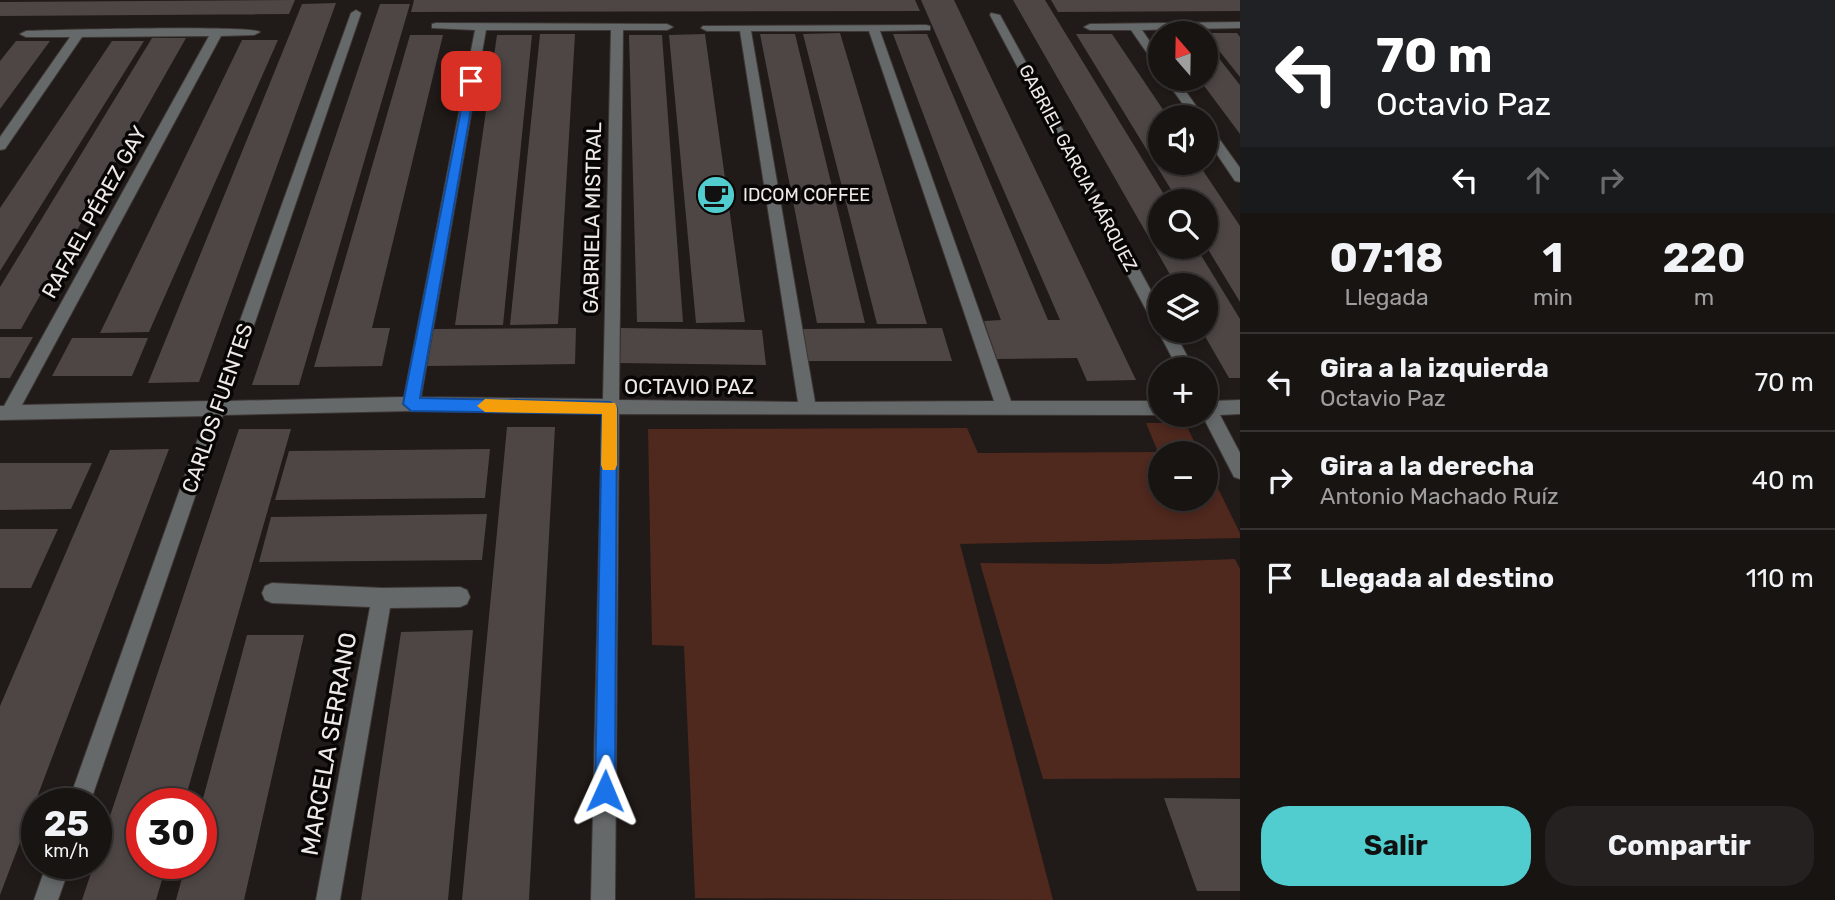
<!DOCTYPE html>
<html lang="es">
<meta charset="utf-8">
<style>
body{margin:0;font-family:Rubik,sans-serif;background:#252120;color:#f1f3f6;height:100vh;display:flex;flex-direction:column;font-size:26px;white-space:nowrap}
*{box-sizing:border-box;margin:0}
p{font-size:23px;color:#9f9e9f}
.icon{flex:none;width:38px;height:38px;fill:none;stroke:currentColor;stroke-width:2;stroke-linecap:round;stroke-linejoin:round}
.map{position:relative;flex:1;overflow:hidden}
.drawer{display:flex;flex-direction:column;background:#181412;width:595px}
.drawer>*{flex:none}
.guide{background:#202124;color:#fff;overflow:hidden}
.needle{width:46px;rotate:340deg}
.fabs{position:absolute;left:1148px;top:21px;display:grid;gap:14px}
.fabs a{display:grid;place-items:center;width:70px;height:70px;border-radius:50%;background:#181412;box-shadow:0 4px 10px #0003,0 0 0 2px #363332;font-size:35px}
.speed{position:absolute;left:21px;top:788px;display:flex;gap:14px;font-size:35px;font-weight:700;text-align:center}
.speed>*{display:grid;place-content:center;width:91px;height:91px;border-radius:50%;background:#181412;box-shadow:0 4px 10px #0003,0 0 0 2px #363332;line-height:1}
.speed small{font-size:18px;font-weight:400}
.speed .limit{border:10px solid #d22;background:#fff;color:#111}
.pin{position:absolute;display:grid;place-items:center;width:60px;height:60px;color:#fff;margin:-30px;border-radius:14px;box-shadow:0 4px 10px #0006}
.me{position:absolute;width:77px;margin:-38px;rotate:1deg;stroke-linejoin:round;filter:drop-shadow(0 0 5px #0008)}
.turn{display:flex;align-items:center;gap:24px;height:147px;padding:0 21px;font-size:32px}
.turn .icon{width:91px;height:91px;stroke-width:2.5}
.turn b{display:block;font-size:49px;line-height:60px}
.lanes{display:flex;align-items:center;height:66px;padding:0 21px;background:#0003;justify-content:center;gap:35px;direction:ltr}
.lanes .off{opacity:.35}
.eta{display:flex;justify-content:space-evenly;align-items:center;height:119px;text-align:center}
.eta b{font-size:42px;font-weight:700;line-height:49px}
.action{display:flex;gap:14px;margin-top:auto;padding:14px 21px}
.action a{flex:1;height:80px;border-radius:28px;background:#52cdcf;color:#111;font-size:28px;font-weight:700;line-height:80px;text-align:center}
.action a+a{background:#252120;color:#f1f3f6}
ul{padding:0;list-style:none}
li{display:flex;align-items:center;gap:21px;height:98px;padding:0 21px;border-top:2px solid #363332}
li div{flex:1}
li b{display:block;font-size:26px}
li em{font-style:normal}
main{display:flex;flex:1;min-height:0}
.map>svg:first-child{display:block}
.green{fill:#4f281e}
.building{fill:#4d4644}
.lines{fill:none;stroke-linecap:round;stroke-linejoin:round}
.minor-casing{stroke:#3d3735;stroke-width:2}
.minor{fill:#656969;fill-rule:evenodd}
.route{fill:#1a73e8;stroke:#114b97;stroke-width:2}
.slow{fill:#f59e0b}
.labels{text-anchor:middle;dominant-baseline:central;stroke-width:7;stroke-linejoin:round;paint-order:stroke}
.far-street-label{font-size:18px;fill:#efeae8;stroke:#080605}
.far-poi-label{font-size:18px;fill:#efeae8;stroke:#080605;text-anchor:start}
.street-label{font-size:21px;fill:#efeae8;stroke:#080605}
.near-street-label{font-size:24px;fill:#efeae8;stroke:#080605}
</style>
<main>
<div class="map">
<svg width="1240" height="900" viewBox="0 0 1240 900">
<rect width="100%" height="100%" fill="#201a18"/>
<path class="green" d="M1146,423H1185L1200,453H1160V499H1206V464L1240,533V538L960,544L1053,900L695,898L684,646L652,645L648,429L967,428L978,453L1158,452Z
M1235,559L1240,569V778L1043,779L980,563L1104,564Z"/>
<path class="building" d="M295,0L289,14L0,16V2Z
M414,0H915L920,11L411,12Z
M921,0H954L1136,380L1087,381L1077,358L997,359L984,321L1001,320L893,34H927L1048,320H1060Z
M1013,0H1045L1168,201H1160V247H1196L1240,319V378H1229L1202,331H1206V285H1176Z
M1051,0H1240V11L1058,12Z
M336,3L199,382L148,383L302,4Z
M380,4H410L299,385H252Z
M840,33L927,324H877L803,34Z
M1205,33H1237L1240,37V77Z
M540,34H575L558,324L510,325Z
M705,34L745,322L696,323L669,35Z
M760,34H795L865,323H817Z
M1076,34H1112L1168,117H1160V163H1198L1240,226V302L1206,246V201H1178Z
M410,35H443L372,328H390L382,366L314,367Z
M497,35H532L503,325H455Z
M629,35H662L683,322H637Z
M152,38H186L21,329H0V287Z
M242,40H278L149,332L100,333Z
M16,41H50L0,109V61Z
M112,41H144L0,271V208Z
M1206,42L1240,85V134L1199,79H1206Z
M576,328L575,364L427,366L433,329Z
M621,328L762,330L766,365L620,363Z
M942,328L952,361H805L799,329Z
M0,337H33L10,378H0Z
M72,338H148L132,376H52Z
M507,427H555L529,900H462Z
M239,429H291L184,803H142V863H167L156,900H82Z
M169,449L0,895V706L110,450Z
M490,449L485,498L275,500L289,451Z
M0,463H92L71,509L0,510Z
M487,514L482,560L259,562L271,517Z
M0,529H58L31,588H0Z
M473,630L448,900H361L401,632Z
M247,635H304L244,900H176L186,863H201V806Z
M1164,798L1240,799V891H1197Z"/>
<g class="lines">
<g class="minor-casing">
<path id="minor" d="M356,10L361,13L228,401L404,397L475,30L432,28V24L436,23L667,24L673,27L667,30H623L619,400L798,402L740,31H707L701,28L703,26L926,25L930,26V30L880,31L1011,401H1160V415L619,414L615,900H591L602,413L411,411L223,415L90,803H68L206,416L0,420V406H4L209,36L82,37L5,149L0,150V137L70,37H26L20,34L26,31C55,30 249,25 260,32L254,35L221,36L22,405L211,401L351,13ZM486,30H611L603,399L421,397ZM751,31H869L994,401L815,402Z
M991,13L1000,15L1160,307V327L1154,325L990,15Z
M1240,22V28L1142,30L1160,56V68L1156,66L1131,30H1090L1084,27L1090,24Z
M1165,79H1177L1204,117H1192Z
M1206,125L1210,126L1240,168V182L1235,181L1206,138Z
M1160,327V331H1174L1194,369H1178L1158,331Z
M1206,398L1212,401L1240,400V414L1220,415L1240,453V479L1234,477L1202,415H1206Z
M272,583L382,588L460,587L467,590L470,597L467,604L460,607L390,608L340,900H316L370,607L272,603L265,600L262,593L265,586Z
M47,863H71L58,900H34Z"/>
</g>
<use href="#minor" class="minor"/>
</g>
<path class="route" d="M467,79L476,81L420,398L610,402L617,408L615,791L612,798L605,801L598,798L595,791L602,414L411,411L403,404Z"/>
<path class="slow" d="M485,399L615,403L617,408V465L615,470H603L601,465L602,414L485,412L477,406Z"/>
<defs>
<g id="cafe-disc" transform="scale(2.0125)"><circle r="9.5" fill="#52cdcf" stroke="#080605"/><path d="M-5.5-4.5H6V0H3Q3 3.5 0 3.5H-2.5Q-5.5 3.5-5.5 0ZM3-3.2v2h1.7v-2ZM-6 4.5H4V6H-6Z" fill="#111"/></g>
</defs>
<g fill-rule="evenodd">
<use href="#cafe-disc" x="716" y="195"/>
</g>
<g class="labels">
<g class="far-street-label">
<text transform="translate(1078 168) rotate(62)">GABRIEL GARCIA MÁRQUEZ</text>
</g>
<g class="far-poi-label">
<text x="743" y="195">IDCOM COFFEE</text>
</g>
<g class="street-label">
<text transform="translate(94 212) rotate(-61)">RAFAEL PÉREZ GAY</text>
<text transform="translate(592 218) rotate(-89)">GABRIELA MISTRAL</text>
<text x="689" y="386">OCTAVIO PAZ</text>
<text transform="translate(217 408) rotate(-71)">CARLOS FUENTES</text>
</g>
<g class="near-street-label">
<text transform="translate(329 744) rotate(-80)">MARCELA SERRANO</text>
</g>
</g>
</svg>
<div class="fabs">
<a><svg class="needle" viewBox="-14 -14 28 28"><path d="M0-13l5 13h-10z" fill="#e53935"/><path d="M0 13l5-13h-10z" fill="#9f9e9f"/></svg></a>
<a><svg class="icon" aria-label="sound" viewBox="0 0 24 24"><path d="M4 9h4l5-4v14l-5-4H4zM17 9q2 3 0 6"/></svg></a>
<a><svg class="icon" aria-label="search" viewBox="0 0 24 24"><circle cx="10" cy="10" r="6"/><path d="M15 15l6 6"/></svg></a>
<a><svg class="icon" aria-label="layers" viewBox="0 0 24 24"><path d="M12 4l9 5-9 5-9-5zM3 14l9 5 9-5"/></svg></a>
<a>+</a>
<a>−</a>
</div>
<div class="speed"><div>25<small>km/h</small></div><div class="limit">30</div></div>
<div class="pin" style="left:471px;top:81px;background:#d93025"><svg class="icon" aria-label="arrive" viewBox="0 0 24 24"><path d="M6 21V4h12l-3 4 3 4H6"/></svg></div>
<svg class="me" style="left:605px;top:791px" viewBox="-20 -20 40 40"><path d="M0-17L14 15 0 8-14 15z" fill="#1a73e8" stroke="#fff" stroke-width="4"/></svg>
</div>
<section class="drawer">
<div class="guide">
<div class="turn"><svg class="icon" aria-label="left" viewBox="0 0 24 24"><path d="M17 20v-9H6M10 6l-5 5 5 5"/></svg><div><b>70 m</b>Octavio Paz</div></div>
<div class="lanes"><svg class="icon" aria-label="left" viewBox="0 0 24 24"><path d="M17 20v-9H6M10 6l-5 5 5 5"/></svg><svg class="icon off" aria-label="ahead" viewBox="0 0 24 24"><path d="M12 20V5M6 11l6-6 6 6"/></svg><svg class="icon off" aria-label="right" viewBox="0 0 24 24"><path d="M7 20v-9h11M14 6l5 5-5 5"/></svg></div>
</div>
<div class="eta">
<div><b>07:18</b><p>Llegada</p></div>
<div><b>1</b><p>min</p></div>
<div><b>220</b><p>m</p></div>
</div>
<ul>
<li><svg class="icon" aria-label="left" viewBox="0 0 24 24"><path d="M17 20v-9H6M10 6l-5 5 5 5"/></svg><div><b>Gira a la izquierda</b><p>Octavio Paz</p></div><em>70 m</em></li>
<li><svg class="icon" aria-label="right" viewBox="0 0 24 24"><path d="M7 20v-9h11M14 6l5 5-5 5"/></svg><div><b>Gira a la derecha</b><p>Antonio Machado Ruíz</p></div><em>40 m</em></li>
<li><svg class="icon" aria-label="arrive" viewBox="0 0 24 24"><path d="M6 21V4h12l-3 4 3 4H6"/></svg><div><b>Llegada al destino</b></div><em>110 m</em></li>
</ul>
<div class="action"><a>Salir</a><a>Compartir</a></div>
</section>
</main>
